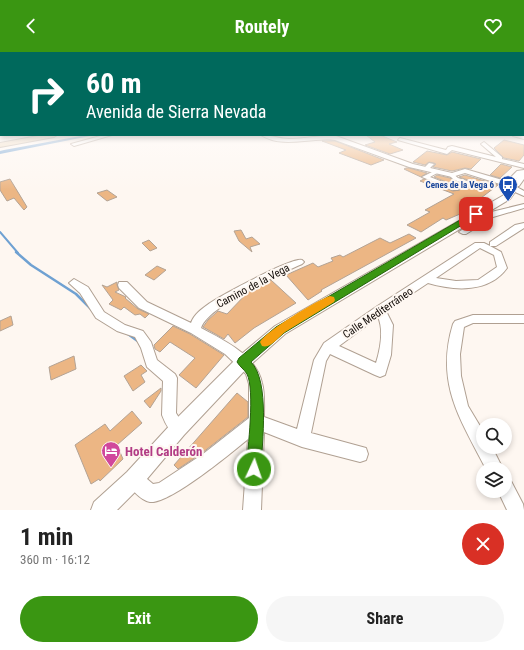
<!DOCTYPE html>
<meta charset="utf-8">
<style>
body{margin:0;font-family:"Roboto Condensed",sans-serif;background:#f6f6f6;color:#222;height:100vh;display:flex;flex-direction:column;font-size:15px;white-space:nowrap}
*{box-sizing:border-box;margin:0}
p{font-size:13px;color:#767676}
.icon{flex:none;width:22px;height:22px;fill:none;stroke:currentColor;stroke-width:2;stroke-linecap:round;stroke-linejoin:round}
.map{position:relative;height:458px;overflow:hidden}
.side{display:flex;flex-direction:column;background:#fff;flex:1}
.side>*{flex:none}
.banner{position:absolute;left:0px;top:0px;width:524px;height:84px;box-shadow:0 2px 6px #0003;background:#00695c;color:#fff;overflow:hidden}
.controls{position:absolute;left:476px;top:366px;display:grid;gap:8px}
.controls a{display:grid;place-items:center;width:36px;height:36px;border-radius:50%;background:#fff;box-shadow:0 2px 6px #0003;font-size:20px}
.pin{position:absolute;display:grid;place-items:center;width:34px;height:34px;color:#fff;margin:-17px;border-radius:8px;box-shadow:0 2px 6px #0006}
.me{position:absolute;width:44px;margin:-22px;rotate:3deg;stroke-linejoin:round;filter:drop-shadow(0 0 3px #0008)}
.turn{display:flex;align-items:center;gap:14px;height:84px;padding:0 20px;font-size:18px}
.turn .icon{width:52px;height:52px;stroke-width:2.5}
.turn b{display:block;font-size:28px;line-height:34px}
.round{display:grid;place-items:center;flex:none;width:42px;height:42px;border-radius:21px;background:#f6f6f6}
.head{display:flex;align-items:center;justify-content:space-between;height:68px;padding:0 20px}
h1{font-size:24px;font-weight:700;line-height:30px}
.button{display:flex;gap:8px;margin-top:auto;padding:8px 20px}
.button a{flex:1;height:46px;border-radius:24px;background:#3a9612;color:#fff;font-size:16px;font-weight:700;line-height:46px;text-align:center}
.button a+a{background:#f6f6f6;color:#222}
header{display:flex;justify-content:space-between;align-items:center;height:52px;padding:0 20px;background:#3a9612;color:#fff;font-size:18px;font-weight:700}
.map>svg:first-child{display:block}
.water{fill:#6fa1d2}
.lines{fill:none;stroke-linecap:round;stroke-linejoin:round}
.stream-far3{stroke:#6fa1d2;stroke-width:1}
.stream-far2{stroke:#6fa1d2;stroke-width:2}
.stream-far1{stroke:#6fa1d2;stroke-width:2.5}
.stream{stroke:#6fa1d2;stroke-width:3}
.building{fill:#ecb684;stroke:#b3a395}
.minor-casing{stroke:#b0a092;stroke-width:2}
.tertiary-casing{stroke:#b0a092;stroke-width:2}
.secondary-casing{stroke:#b0a092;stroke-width:2}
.minor{fill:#fff;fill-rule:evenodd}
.tertiary{fill:#fff;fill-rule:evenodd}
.secondary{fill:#ebd6b8;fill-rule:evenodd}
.route{fill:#3a9612;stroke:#26620c}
.slow{fill:#f59e0b}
.labels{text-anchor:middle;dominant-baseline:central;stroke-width:4;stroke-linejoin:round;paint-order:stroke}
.far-transit-label{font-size:9px;font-weight:bold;fill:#164399;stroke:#fef7f1;text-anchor:end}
.street-label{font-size:11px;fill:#120c08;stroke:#fef7f1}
.near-hotel-label{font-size:13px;font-weight:bold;fill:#b23c85;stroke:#fef7f1;text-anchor:start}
</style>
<header><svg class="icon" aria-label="back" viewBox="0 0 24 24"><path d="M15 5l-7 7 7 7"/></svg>Routely<svg class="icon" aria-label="heart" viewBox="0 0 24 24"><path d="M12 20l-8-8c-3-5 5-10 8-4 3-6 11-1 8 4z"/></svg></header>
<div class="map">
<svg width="524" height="458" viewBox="0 0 524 458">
<rect width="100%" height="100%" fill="#fef7f1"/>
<path class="water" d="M86,83H95L0,102V99L4,98Z"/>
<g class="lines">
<path class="stream-far3" d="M514,83L524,85"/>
<path class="stream-far2" d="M0,180L18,201"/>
<path class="stream-far1" d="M16,200L31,213L76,242L92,258"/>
<path class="stream" d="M127,281L138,289"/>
</g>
<path class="building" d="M366,83H380L392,88L397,90L389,92L403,98L390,102L365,93L375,90Z
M504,88L524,93V103L519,109L504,106L494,96Z
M322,89H335L384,108L371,113L339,101L346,98Z
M427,99L447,103L452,100L481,107L471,117L465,116L452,119L433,115L436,112L434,111L429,110L425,113L413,110Z
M501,112L512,115L500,126L490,123Z
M406,116H409L427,121L421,125L406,118L404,117Z
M437,123L450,126L454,129L467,133L471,129L459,125L465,123L498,133L460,162L446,168L443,166L421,180L407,173L430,160L425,158L454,142L420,129L424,127L453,139L460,138L459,135L434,125Z
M10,127L27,155L24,158L14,146L7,149L0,138V130Z
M107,138L117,145L107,149L97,141Z
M241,178L246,187L252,185L260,192L250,195L252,200L239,189L234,179Z
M409,182L416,186L321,238L322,239L308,248L286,223L313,211L318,215L333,209L331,206L340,203L343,205L380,186L390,191Z
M149,188L157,196L150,199L142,191Z
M157,214L166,218L154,228L145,223Z
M271,228L296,251L254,276L235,291L228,282L224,287L203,275L208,268L218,259L227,262L248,240Z
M117,230V233L119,238L115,240L126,245L125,246L138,257L149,262L145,266L140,262L135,263L124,255L121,258L109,252L113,248L102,233L107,235Z
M11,264L13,273L0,279V269Z
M173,274L190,282L224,303L196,336L179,323L195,306L170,290L160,300L155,297L154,293Z
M74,304L76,317L51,328L49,315Z
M141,313L147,319L141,323L145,330L133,339L124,324Z
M161,336V339L150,356L144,349Z
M237,341L248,350V365L202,401L178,417L174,413Z
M132,359L142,371L117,393L123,407L100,429L99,427L91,432L75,393L105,372L110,379Z"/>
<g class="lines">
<g class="minor-casing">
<path id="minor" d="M104,83H112L74,94L71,92Z
M513,83L524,84V87L513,84Z
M400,86L446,98L448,95L452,94L496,105L482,93L481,92L484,90L502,105V107L524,112V116L452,98L447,102L398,88Z
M429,111L434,112L428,118H424L423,117Z
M524,118V122H521L514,129L516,132L515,133H511L507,129L517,119Z
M434,119L439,120L430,125L458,136V138H454L422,125Z
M452,121L458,126L470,130L467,132L454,128L449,123Z
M524,152V156L493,165L466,182H463L459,180L487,161Z
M524,171V176L496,194H490L501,200L507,216C489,241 455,239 428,231L386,259L393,273L391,303L385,323L380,325L375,323L330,302L326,309L311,381L366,396L368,402L366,408L360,410L302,395L264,380L261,458H243L248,387C231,401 170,452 150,450C140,448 129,435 125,427L128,421L134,418L140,421L153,432L159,431L203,402L249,366V332L246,322L225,302L191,281L139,256L119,236L118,233L119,230H127L147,250L191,271C194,262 203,256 210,251C222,243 292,205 302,208L304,210L302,212C280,222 208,254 201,276C225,289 256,303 262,331C265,341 264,354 264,365L297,377L314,308L324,291L376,255L475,191H484L490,194V190L515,173ZM480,196L494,203L497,215L478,228L456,229L436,226ZM378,265C384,278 380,298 376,311L339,294Z
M74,227L88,235L104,260L125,273L143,279L151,290L157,308L175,322L177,326L176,361L186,377L183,382L178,385C170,381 165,371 162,363L163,329L147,315L141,296L135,285L117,279L96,266L80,241L69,231Z
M473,263H524V271H473L464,275L460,302L461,324L468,354L483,379V395H492L503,417H486C460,367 435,331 453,272L455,269Z
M505,426L511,429L523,452L524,458H507L498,439H505Z"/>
</g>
<g class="tertiary-casing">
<path id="tertiary" d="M261,83C271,83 280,87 289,87C305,87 320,83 336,84L413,112L452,121L465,117L513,131L521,120H524V127L519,134H515L524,139V144L515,140L510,147L285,282L248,315L184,383L141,434L117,458H91L94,450L127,420L172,371L238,305L275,274L504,143L509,137L503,133L465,121L452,125L409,115L335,88C311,85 282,97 261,83Z"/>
</g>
<g class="secondary-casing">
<path id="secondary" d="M43,83H57L54,85L0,95V91Z"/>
</g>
<use href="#minor" class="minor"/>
<use href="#tertiary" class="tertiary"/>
<use href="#secondary" class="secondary"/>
</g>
<linearGradient id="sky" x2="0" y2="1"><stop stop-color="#77acdf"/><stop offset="0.54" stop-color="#fffbf9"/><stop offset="1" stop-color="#fffbf9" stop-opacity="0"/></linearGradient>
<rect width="524" height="138" fill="url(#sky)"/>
<path class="route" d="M474,160L480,162L284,281L251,310C270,329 262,391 261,417L259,422L254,425L248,422L246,417C248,397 255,338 247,322C244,317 240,315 237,310L239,306L276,275Z"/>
<path class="slow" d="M330,244L334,245L335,248L334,250C318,260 301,270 285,280C278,285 271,297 262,294L260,290C266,279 317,248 330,244Z"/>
<defs>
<g id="bus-pin" transform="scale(1)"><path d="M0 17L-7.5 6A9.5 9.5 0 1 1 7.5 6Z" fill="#1a4fb4" stroke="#fef7f1"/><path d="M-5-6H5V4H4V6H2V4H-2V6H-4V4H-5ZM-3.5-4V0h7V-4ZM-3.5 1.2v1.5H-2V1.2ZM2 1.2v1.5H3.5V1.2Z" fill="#fff"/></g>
<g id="hotel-pin" transform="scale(1)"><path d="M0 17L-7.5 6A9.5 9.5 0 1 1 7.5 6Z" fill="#d1479c" stroke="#fef7f1"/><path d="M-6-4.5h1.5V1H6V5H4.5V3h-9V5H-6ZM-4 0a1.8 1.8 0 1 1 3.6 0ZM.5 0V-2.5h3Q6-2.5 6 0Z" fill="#fff"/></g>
</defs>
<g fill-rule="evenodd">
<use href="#bus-pin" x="508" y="133"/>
<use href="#hotel-pin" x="111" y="399"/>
</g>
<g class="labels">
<g class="far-transit-label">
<text x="494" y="133">Cenes de la Vega 6</text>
</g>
<g class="street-label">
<text transform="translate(253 234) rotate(-28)">Camino de la Vega</text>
<text transform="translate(378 261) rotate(-34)">Calle Mediterráneo</text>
</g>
<g class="near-hotel-label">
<text x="125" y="399">Hotel Calderón</text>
</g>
</g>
</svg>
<div class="controls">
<a><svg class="icon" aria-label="search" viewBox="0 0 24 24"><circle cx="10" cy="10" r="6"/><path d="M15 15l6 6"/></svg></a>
<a><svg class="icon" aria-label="layers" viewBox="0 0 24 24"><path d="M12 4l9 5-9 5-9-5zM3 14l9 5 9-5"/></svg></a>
</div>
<div class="pin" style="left:476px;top:162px;background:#d93025"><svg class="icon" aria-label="arrive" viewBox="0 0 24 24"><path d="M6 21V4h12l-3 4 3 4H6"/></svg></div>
<svg class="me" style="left:254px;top:417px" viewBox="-20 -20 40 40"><circle r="17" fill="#3a9612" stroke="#fff" stroke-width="3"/><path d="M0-11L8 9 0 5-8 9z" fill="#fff"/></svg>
<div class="banner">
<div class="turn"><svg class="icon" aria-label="right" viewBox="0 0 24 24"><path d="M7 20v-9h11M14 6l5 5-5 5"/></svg><div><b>60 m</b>Avenida de Sierra Nevada</div></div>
</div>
</div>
<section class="side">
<div class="head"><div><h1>1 min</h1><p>360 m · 16:12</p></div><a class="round" style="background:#d93025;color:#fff"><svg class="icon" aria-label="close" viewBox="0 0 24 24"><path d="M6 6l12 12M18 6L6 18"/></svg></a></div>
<div class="button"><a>Exit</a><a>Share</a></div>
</section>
